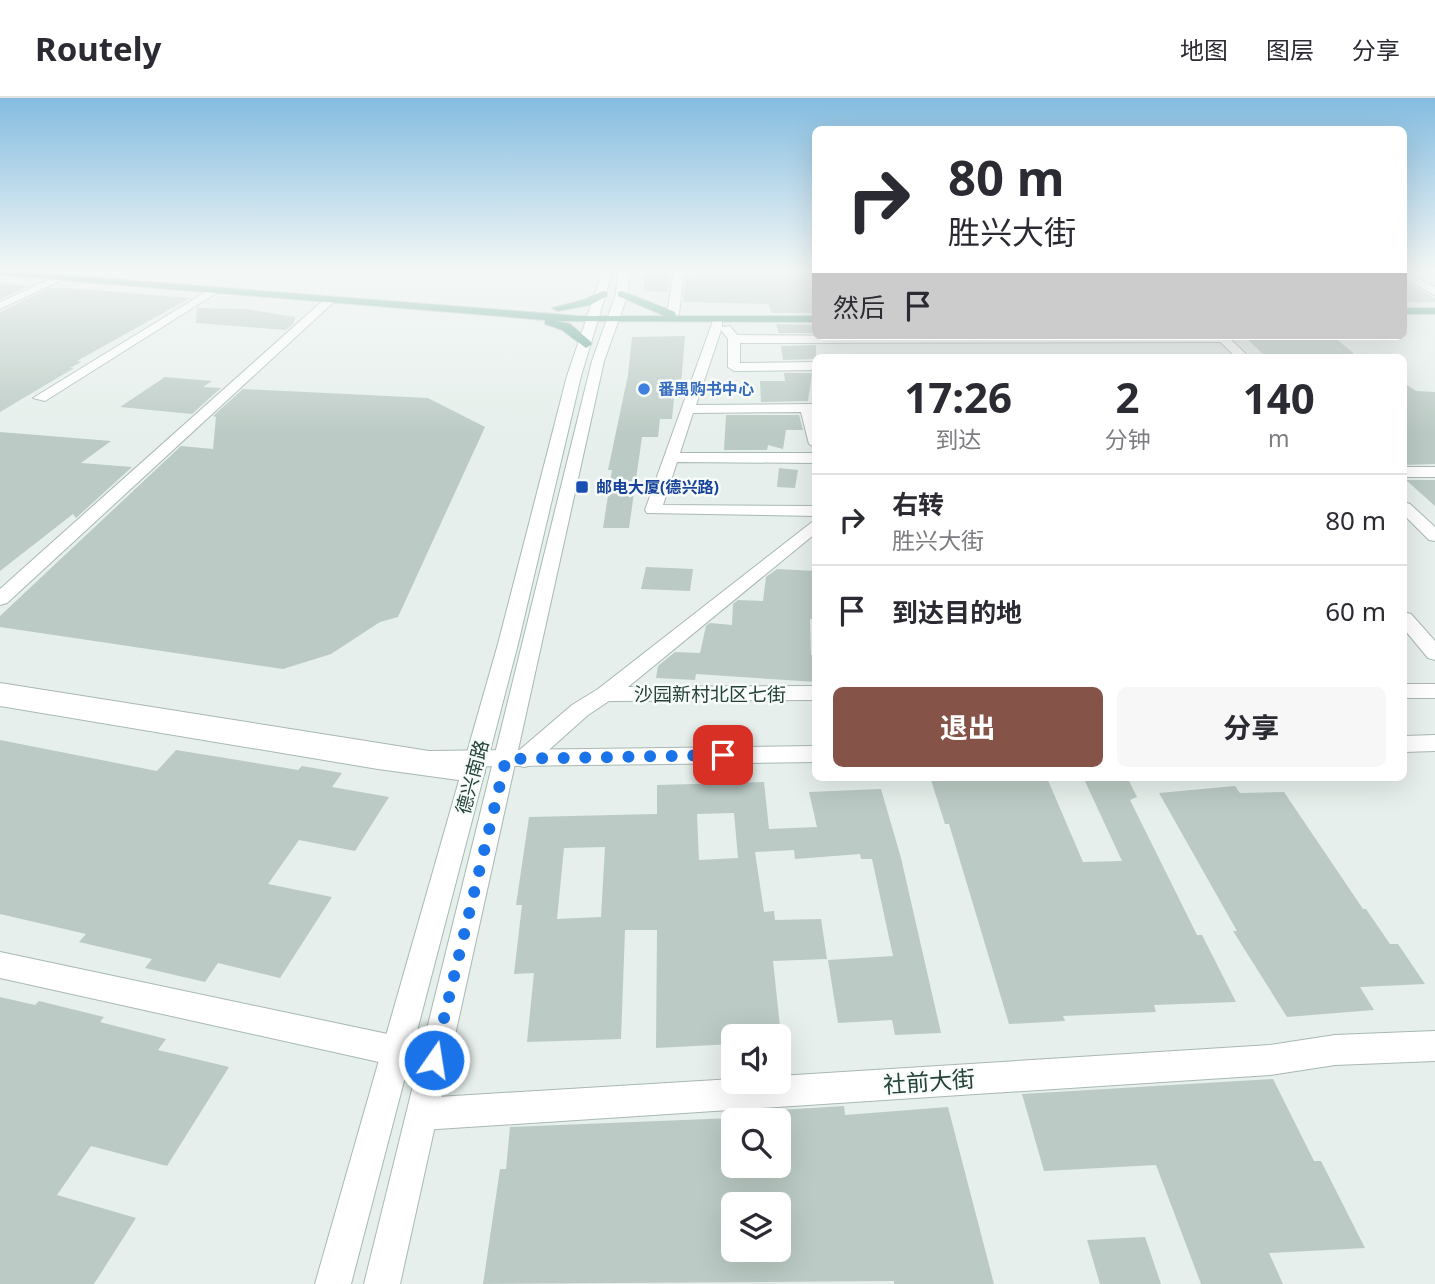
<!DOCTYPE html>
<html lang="zh">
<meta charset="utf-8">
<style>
body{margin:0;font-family:"Noto Sans","Noto Sans SC",sans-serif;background:#f7f7f7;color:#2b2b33;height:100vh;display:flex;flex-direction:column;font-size:26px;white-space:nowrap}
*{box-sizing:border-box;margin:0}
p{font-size:23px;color:#7c7c81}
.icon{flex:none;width:38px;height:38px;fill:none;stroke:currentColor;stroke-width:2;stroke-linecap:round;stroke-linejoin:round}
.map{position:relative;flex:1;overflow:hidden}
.sheet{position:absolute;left:812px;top:256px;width:595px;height:427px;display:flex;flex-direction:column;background:#fff;border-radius:10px;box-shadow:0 7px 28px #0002}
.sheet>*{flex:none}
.banner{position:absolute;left:812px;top:28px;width:595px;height:214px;border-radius:10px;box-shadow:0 7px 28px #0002;background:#fff;color:#2b2b33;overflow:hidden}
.tools{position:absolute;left:721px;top:926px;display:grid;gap:14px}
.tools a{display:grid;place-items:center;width:70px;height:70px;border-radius:10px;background:#fff;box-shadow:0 7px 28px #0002;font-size:35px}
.pin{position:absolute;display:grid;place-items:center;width:60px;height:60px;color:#fff;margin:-30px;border-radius:14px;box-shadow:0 4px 10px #0006}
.me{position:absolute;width:77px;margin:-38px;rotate:13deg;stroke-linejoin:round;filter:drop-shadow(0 0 5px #0008)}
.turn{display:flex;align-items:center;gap:24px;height:147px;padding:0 21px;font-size:32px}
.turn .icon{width:91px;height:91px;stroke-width:2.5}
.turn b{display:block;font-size:49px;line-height:60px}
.then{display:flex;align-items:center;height:66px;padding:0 21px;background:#0003;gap:14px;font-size:26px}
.eta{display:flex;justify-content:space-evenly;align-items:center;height:119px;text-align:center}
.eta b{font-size:42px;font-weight:700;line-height:49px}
.button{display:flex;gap:14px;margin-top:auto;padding:14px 21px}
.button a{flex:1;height:80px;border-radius:10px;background:#855347;color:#fff;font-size:28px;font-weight:700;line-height:80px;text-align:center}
.button a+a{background:#f7f7f7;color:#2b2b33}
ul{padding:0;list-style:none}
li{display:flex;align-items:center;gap:21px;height:91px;padding:0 21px;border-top:2px solid #e1e1e2}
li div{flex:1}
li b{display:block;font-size:26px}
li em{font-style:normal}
header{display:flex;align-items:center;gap:42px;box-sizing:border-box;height:98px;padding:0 35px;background:#fff;border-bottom:2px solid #e1e1e2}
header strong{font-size:33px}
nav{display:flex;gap:38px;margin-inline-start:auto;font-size:24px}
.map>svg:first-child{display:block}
.building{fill:#bbcac4;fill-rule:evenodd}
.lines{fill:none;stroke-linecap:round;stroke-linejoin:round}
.minor-casing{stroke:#a8b8b2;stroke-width:2}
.tertiary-casing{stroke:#a8b8b2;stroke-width:2}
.secondary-casing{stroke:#a4bbb3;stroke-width:2}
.primary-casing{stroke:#c2cac8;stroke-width:2}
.minor{fill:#fff;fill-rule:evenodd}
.tertiary{fill:#fff;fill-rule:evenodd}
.secondary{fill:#fff;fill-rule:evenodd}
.primary{fill:#6aa596;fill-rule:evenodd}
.route{stroke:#1a73e8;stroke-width:12;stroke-dasharray:0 21.6}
.shop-dot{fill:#3f7fe0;stroke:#f7fbf9;stroke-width:2.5}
.transit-dot{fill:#1a4fb4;stroke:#f7fbf9;stroke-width:2.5}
.labels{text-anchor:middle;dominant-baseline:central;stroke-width:5;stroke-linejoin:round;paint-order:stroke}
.far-shop-label{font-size:16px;font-weight:bold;fill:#366cbe;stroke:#f7fbf9;text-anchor:start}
.far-transit-label{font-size:16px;font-weight:bold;fill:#164399;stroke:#f7fbf9;text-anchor:start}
.street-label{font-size:19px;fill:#24423a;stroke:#f7fbf9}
.near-street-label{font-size:23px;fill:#24423a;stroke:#f7fbf9}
</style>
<header>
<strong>Routely</strong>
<nav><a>地图</a><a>图层</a><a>分享</a></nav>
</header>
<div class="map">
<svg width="1435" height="1186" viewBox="0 0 1435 1186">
<rect width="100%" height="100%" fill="#e6efeb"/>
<path class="building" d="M645,172H671L668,194L643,193Z
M816,173V215H772L768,206L683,204L686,179Z
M1404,183L1435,200V204H1404Z
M0,185L29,188L0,201Z
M50,190H68L190,200L77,263L81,264L70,270H74L0,314V214Z
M197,210L246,211L295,219L294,225L286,232L196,225Z
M776,226L816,227V235H779Z
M685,238L680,300H674L672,321H660L658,339H642L629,430H603L612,372H608L628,277L632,239Z
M1244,238H1333L1358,259H1266Z
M816,247V261L783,262L781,248Z
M784,275H812L808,303L761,304L760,283H785Z
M165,279L212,283L203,289L221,290L192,316L120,309Z
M1404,285L1416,293L1435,294V366L1404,367Z
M243,291L428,300L485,329L398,519L380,524L331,556L283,571L0,529V518L181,348L213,351L216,319L213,318Z
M726,317H799L803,332H786L783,351L768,347L767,352H724Z
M0,334L111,343L81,365L132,369L76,420L73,416L0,473Z
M779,370L798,372L795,390L777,389Z
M1406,382H1435V408Z
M646,469L693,471L690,493L641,491Z
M777,471L816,473V521H810L811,557L816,558V584L696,576L695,582L656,580L658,568L675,554L700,555L706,528L710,525L732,527L733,506L738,502L763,503L766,479Z
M0,642L157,673L176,652L298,672L302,668L342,675L332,689L389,699L355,753L299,742L268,786L332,799L280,880L218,865L205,884L145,870L152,861L79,844L86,836L0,816Z
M1083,679H1127L1137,699L1130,702L1197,837H1202L1236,904L1154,907L1156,914L1063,918L1065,923L1009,926L949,726H945L931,682L1047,680L1083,764L1122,763Z
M764,684L769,731L817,729L809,694L881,691L901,760L941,935L895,937L892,922L838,925L828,862L893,858L872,761H861L860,756L795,761L794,752L755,754L764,814L774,813L775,822L821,821L827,861L773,863L781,938H733V946L656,950L657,832H625L621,941L527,944L534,875L514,876L522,807H516L529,719L657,716V687ZM734,715L738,760L699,762L697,716ZM605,749L601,819L557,821L564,750Z
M1235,688L1240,695L1284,694L1363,811H1366L1390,846H1398L1425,886L1360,889L1374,912L1287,919L1233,833H1237L1159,695Z
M0,899L35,907L39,903L104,919L100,924L166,941L158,952L229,969L167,1068L91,1048L57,1097L136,1120L94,1186H0Z
M1273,981L1314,1063H1321L1365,1150L1269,1155L1283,1186H1201L1156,1067L1044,1073L1022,996Z
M844,1008L845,1017L948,1009L994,1186H894V1183L483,1186L500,1071H506L510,1029L733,1020V1068H779V1012ZM733,1106H779V1152H733Z
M1145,1139L1161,1186H1100L1087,1142Z"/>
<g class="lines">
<g class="minor-casing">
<path id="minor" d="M674,172H684L679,216L673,219L667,216Z
M1404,173L1435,189V197L1404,180Z
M59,177L68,179L0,211V204Z
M212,190L221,192L45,303L33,300Z
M714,220H722V229L730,228L737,237L1228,240L1222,244L740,245V265L816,264V272L734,273L728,269V241L721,232L696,307L816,306V350L809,346L801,314L693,315L680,355H816V365L677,364L663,407L816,408V418L647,415L645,412Z
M1404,369H1435V379H1404Z
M816,421V435L628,589L816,588V602L609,603L588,617L532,667L524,669L516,667L513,661L516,655L572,607L598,591Z
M1404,514L1411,516L1435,543V562L1428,560L1404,531Z
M1404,586H1435V600H1404Z
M0,594L378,655L473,666L481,669L485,675L481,681L473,684L378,671L0,608Z
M0,854L397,938L408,943L412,953L408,963L397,968L0,880Z
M1435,933V963L1335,967L1270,977L422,1032L411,1027L406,1016L411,1005L422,1000L733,981V984H779V978L1270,947L1335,937Z"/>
</g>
<g class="tertiary-casing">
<path id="tertiary" d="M327,199L337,201L7,505L0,507V491Z
M1214,238H1227L1249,259H1236Z
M1404,404L1410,406L1435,429V443L1429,442L1404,417Z
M0,585L429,653L816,648V664L429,669L0,599Z
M1435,637V653L1404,654V638Z"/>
</g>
<g class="secondary-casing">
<path id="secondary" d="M603,172H613L581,278L518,546L351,1186H315L498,546L567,278Z
M618,172H628V196L604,263L400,1186H364L592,263L616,196Z"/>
</g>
<g class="primary-casing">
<path id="primary" d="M0,172L579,218H665L618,198V194L622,193L675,214L676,218H816V224L557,223L570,226L590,243L592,246L586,250L562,232L545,226V222L0,177Z
M603,193L607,194V198L590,207L558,213L552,210L583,202Z
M1404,210H1435V216H1404Z"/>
</g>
<use href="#minor" class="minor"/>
<use href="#tertiary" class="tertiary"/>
<use href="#secondary" class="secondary"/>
<use href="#primary" class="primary"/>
</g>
<linearGradient id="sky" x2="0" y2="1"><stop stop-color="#84bce0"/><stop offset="0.51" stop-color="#f4f8f6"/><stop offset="1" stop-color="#f4f8f6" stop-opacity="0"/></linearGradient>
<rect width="1435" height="338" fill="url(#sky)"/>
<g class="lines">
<path class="route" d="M434,962L506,661L723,657"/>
</g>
<circle class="shop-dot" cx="644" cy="291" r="7"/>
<rect class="transit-dot" x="575" y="382" width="14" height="14" rx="3.5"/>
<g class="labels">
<g class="far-shop-label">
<text x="658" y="291">番禺购书中心</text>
</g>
<g class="far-transit-label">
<text x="596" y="389">邮电大厦(德兴路)</text>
</g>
<g class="street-label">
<text x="710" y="596">沙园新村北区七街</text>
<text transform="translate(472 679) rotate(-75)">德兴南路</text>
</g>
<g class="near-street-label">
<text transform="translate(929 983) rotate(-4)">社前大街</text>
</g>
</g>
</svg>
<div class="tools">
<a><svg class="icon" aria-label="sound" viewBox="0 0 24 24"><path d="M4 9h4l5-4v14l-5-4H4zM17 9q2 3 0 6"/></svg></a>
<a><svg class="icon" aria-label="search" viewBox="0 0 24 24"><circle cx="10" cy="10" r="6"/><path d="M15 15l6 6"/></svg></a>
<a><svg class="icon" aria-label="layers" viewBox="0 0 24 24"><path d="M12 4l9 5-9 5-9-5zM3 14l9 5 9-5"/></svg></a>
</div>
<div class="pin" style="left:723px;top:657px;background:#d93025"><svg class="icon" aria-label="arrive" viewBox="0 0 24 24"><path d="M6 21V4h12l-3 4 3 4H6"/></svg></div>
<svg class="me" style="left:434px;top:962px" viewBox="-20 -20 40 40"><circle r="17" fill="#1a73e8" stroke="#fff" stroke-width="3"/><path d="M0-11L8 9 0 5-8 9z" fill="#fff"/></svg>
<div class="banner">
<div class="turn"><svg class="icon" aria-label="right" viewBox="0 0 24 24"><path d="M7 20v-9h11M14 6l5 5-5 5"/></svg><div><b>80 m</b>胜兴大街</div></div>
<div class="then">然后<svg class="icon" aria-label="arrive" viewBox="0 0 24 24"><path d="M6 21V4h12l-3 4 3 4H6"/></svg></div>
</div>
<section class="sheet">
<div class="eta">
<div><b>17:26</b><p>到达</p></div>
<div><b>2</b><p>分钟</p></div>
<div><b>140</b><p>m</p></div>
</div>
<ul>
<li><svg class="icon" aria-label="right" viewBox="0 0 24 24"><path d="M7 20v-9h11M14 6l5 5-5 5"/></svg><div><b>右转</b><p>胜兴大街</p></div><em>80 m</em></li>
<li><svg class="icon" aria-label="arrive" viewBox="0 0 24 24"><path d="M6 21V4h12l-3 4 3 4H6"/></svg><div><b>到达目的地</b></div><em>60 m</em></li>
</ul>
<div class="button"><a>退出</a><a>分享</a></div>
</section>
</div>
